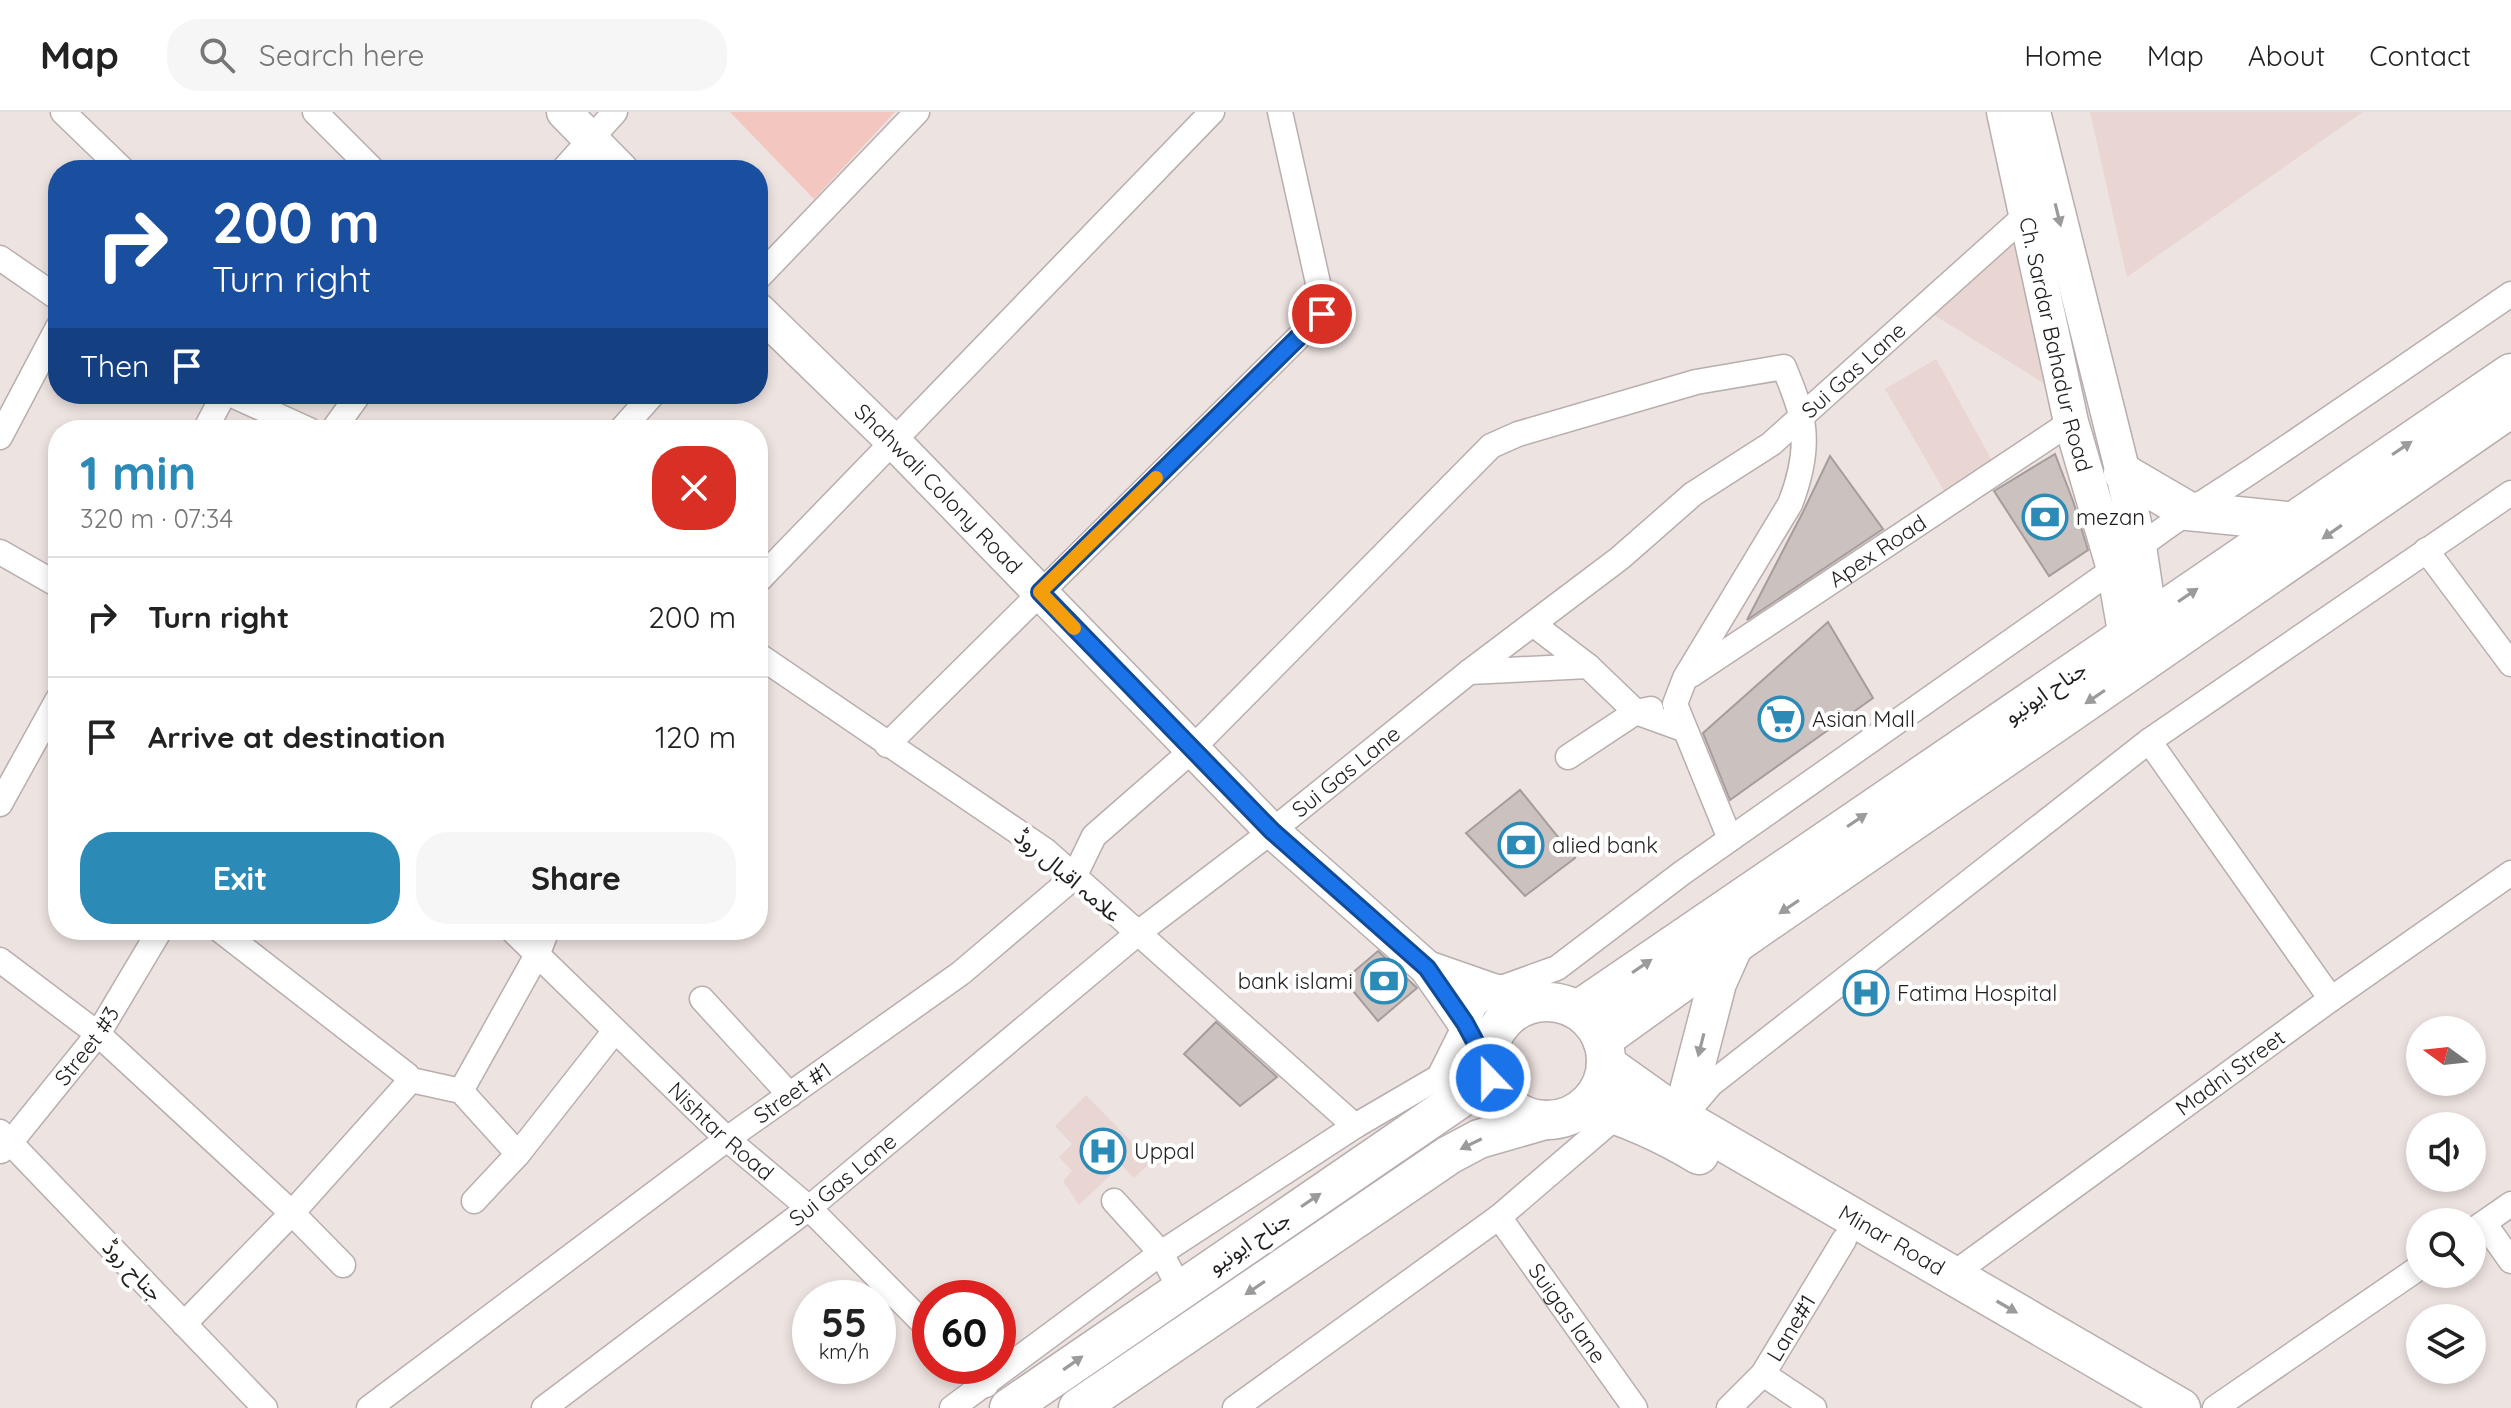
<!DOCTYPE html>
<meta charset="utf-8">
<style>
body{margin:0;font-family:Quicksand,"Noto Sans Arabic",sans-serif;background:#f6f6f6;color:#222;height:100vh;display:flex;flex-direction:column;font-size:30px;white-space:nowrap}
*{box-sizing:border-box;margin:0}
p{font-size:26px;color:#767676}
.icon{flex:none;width:44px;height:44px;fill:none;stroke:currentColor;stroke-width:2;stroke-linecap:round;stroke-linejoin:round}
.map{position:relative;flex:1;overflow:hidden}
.panel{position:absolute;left:48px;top:308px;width:720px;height:520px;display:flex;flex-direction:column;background:#fff;border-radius:32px;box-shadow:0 4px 12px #0003}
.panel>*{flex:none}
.guide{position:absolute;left:48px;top:48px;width:720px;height:244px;border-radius:32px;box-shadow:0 4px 12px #0003;background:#1a4fa0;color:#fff;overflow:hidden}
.needle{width:52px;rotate:285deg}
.tools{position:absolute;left:2406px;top:904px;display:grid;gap:16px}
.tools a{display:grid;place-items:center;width:80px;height:80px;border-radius:50%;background:#fff;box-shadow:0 4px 12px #0003;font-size:40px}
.speed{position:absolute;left:792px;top:1168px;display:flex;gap:16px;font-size:40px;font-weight:700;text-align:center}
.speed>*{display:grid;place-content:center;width:104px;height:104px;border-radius:50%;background:#fff;box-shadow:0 4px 12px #0003;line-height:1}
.speed small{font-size:20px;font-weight:400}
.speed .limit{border:12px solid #d22;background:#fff;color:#111}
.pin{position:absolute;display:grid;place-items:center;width:68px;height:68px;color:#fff;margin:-34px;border:4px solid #fff;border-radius:50%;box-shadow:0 2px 8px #0007}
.me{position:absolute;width:88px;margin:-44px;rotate:338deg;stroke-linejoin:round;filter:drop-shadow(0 0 6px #0008)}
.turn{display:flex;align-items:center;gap:28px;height:168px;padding:0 32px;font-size:36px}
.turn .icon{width:104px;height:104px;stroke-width:2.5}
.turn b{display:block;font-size:56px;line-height:68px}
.then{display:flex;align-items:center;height:76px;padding:0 32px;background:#0003;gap:16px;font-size:30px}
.round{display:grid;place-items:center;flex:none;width:84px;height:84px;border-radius:32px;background:#f6f6f6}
.headline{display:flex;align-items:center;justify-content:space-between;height:136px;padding:0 32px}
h1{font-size:48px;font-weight:800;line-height:60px;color:#2c8ab6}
.action{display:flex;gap:16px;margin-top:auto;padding:16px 32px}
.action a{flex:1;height:92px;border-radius:32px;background:#2c8ab6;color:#fff;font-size:32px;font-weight:800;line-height:92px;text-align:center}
.action a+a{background:#f6f6f6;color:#222}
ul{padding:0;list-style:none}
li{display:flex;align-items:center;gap:24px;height:120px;padding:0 32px;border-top:2px solid #e0e0e0}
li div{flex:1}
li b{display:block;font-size:30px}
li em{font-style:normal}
header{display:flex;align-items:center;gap:48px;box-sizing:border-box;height:112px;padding:0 40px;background:#fff;border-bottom:2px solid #e0e0e0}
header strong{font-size:38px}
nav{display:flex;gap:44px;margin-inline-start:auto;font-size:28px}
.search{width:560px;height:72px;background:#f6f6f6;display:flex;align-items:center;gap:20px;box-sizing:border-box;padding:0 28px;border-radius:32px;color:#767676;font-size:30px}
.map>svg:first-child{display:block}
.built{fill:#e9d6d3}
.green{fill:#f4c6c0}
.building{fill:#cbc2c0;stroke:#a59c9b;stroke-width:2}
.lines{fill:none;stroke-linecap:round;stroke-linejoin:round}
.street-casing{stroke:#b8aead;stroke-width:27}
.secondary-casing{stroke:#b8aead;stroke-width:37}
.primary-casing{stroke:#b8aead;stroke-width:41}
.street{stroke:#fff;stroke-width:24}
.secondary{stroke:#fff;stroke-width:34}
.primary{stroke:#fff;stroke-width:38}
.oneway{fill:#9c9a9a}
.route-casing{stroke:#114b97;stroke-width:20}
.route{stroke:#1a73e8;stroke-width:14}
.slow{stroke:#f59e0b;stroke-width:14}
.labels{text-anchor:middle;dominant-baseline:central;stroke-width:8;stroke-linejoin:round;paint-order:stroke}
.street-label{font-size:22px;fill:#221e1e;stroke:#fff}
.poi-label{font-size:22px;fill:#221e1e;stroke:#fff;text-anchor:start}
</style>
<header>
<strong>Map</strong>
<div class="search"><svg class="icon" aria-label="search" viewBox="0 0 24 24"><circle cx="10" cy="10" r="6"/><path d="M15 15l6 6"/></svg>Search here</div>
<nav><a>Home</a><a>Map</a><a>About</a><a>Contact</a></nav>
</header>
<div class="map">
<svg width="2511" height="1296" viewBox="0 0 2511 1296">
<rect width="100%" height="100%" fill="#ede3e1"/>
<path class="built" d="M2090,0H2363L2127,165Z
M2017,128L2058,280L1929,200Z
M1936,247L1994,352L1946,382L1885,277Z
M1086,983L1151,1050L1134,1066L1121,1053L1079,1093L1063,1069L1072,1059L1059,1045L1072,1032L1055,1014Z"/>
<path class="green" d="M730,0H895L814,87Z"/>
<path class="building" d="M2055,342L2073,389L2088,438L2049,464L1994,379Z
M1830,344L1883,417L1747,508L1803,400Z
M1828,510L1873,586L1730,688L1703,621Z
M1520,678L1575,746L1525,784L1466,721Z
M1378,839L1417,876L1378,909L1344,868Z
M1216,910L1277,965L1240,994L1184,942Z"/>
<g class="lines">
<g class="street-casing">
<g id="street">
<path d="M63,0L123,58"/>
<path d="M315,0L373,58"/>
<path d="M563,58L615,0"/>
<path d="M0,146L58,186"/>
<path d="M758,166L917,0"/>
<path d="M230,282L309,318"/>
<path d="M205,318L224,282"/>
<path d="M333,318L359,282"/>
<path d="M621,318L653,282"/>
<path d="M0,325L58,215"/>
<path d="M2426,438L2511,552"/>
<path d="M0,440L58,473"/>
<path d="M758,469L1212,0"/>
<path d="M1533,512L1588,554L1636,600L1683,617"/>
<path d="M758,543L1046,739L1355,1014"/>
<path d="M1469,560L1588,554"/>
<path id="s1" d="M1691,563L2071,310"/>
<path d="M2149,629L2331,887"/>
<path d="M887,633L1322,202L1320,180L1280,0"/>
<path d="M1568,645L1636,600L1651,597"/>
<path d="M0,692L58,587"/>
<path d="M220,818L407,963L411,968L461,979L518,1042L474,1089"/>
<path id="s2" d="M512,818L727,1027L809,1096L930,1218"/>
<path d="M0,848L98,922L292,1101L343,1153"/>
<path d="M702,887L790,983"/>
<path d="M461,979L538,841L547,818"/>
<path d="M1689,998L1711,972L2149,629L2511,381"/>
<path d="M0,1020L265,1296"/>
<path id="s3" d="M1,1039L10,1031L98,922L160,818"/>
<path d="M518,1042L614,920"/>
<path d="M1114,1089L1161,1141L1180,1177"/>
<path id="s4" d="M1499,1105L1635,1296"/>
<path d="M2484,1111L2511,1149"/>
<path d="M2472,1119L2511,1092"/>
<path id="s5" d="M1952,1163L2331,887L2511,761"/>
<path d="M184,1212L292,1101L411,968"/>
<path d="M966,1254L986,1273"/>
<path d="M1763,1262L1814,1296"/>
<path id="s6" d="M369,1296L727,1027L961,861L1074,765L1094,724L1181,648L1491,334L1518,322L1696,270L1784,255C1790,271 1798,288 1801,304C1808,333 1801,364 1790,392L1685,566L1675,592L1730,727"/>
<path id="s7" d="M544,1296L809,1096L1138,821L1272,719L1469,560L1620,446L1693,382L1771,332L2025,104"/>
<path d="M952,1296L1161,1141L1355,1014L1439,965L1475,893L1493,879L1557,856L1682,761L2114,457C2156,418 2205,390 2253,358C2340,300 2425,241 2511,182"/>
<path d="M1235,1296L1499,1105L1618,1003"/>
<path id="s8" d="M1729,1296L1763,1262L1844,1128"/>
<path d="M2215,1296L2420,1155"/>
</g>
</g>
<g class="secondary-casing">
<g id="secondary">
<path d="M564,0L621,58"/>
<path id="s9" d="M2004,0L2071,310L2114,457L2126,525L2137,546"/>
<path d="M2033,0L2123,361L2139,434L2150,508L2160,528"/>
<path id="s10" d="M758,198L894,330L1272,719L1427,856L1465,911L1487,952"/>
<path d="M1427,856L1493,879L1564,892"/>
</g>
</g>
<g class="primary-casing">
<g id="primary">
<path d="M2123,361L2188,399L2296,410"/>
<circle cx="1547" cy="949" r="59"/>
<path d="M1578,898L2511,261"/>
<path d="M1602,928L1734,833L2511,296"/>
<path id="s11" d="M1606,952L1682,1006L2181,1296"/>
<path d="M1586,993C1626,1005 1663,1021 1699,1043"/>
<path d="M1682,1006L1717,871L1734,833"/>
<path d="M1009,1296L1490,966"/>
<path d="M1078,1296L1449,1043L1479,1027L1545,1008"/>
</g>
</g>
<use href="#street" class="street"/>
<use href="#secondary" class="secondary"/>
<use href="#primary" class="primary"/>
</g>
<defs><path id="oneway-solid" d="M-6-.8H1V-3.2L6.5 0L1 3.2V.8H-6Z" transform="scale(2)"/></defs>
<g class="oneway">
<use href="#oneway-solid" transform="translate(2058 103) rotate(76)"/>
<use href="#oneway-solid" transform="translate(2402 336) rotate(-34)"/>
<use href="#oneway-solid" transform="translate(2332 420) rotate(145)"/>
<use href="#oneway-solid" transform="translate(2188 483) rotate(-34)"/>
<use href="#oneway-solid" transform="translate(2095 585) rotate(146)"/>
<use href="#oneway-solid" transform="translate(1857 708) rotate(-34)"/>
<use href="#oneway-solid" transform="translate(1789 795) rotate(146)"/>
<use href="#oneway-solid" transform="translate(1642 854) rotate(-34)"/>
<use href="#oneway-solid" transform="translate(1701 933) rotate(104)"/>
<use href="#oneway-solid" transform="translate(1471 1032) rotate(154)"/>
<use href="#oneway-solid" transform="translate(1311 1088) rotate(-34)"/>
<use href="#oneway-solid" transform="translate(1255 1176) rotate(146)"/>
<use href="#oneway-solid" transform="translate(2007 1195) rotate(30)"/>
<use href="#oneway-solid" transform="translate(1073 1251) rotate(-35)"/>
</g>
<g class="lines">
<g class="route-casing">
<path id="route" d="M1322,202L1040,480L1272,719L1427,856L1465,911L1487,952L1490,966"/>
</g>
<use href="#route" class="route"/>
<path class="slow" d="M1074,516L1040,480L1156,366"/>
</g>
<defs>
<g id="bank-ring" transform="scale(2.3)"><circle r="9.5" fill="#fff" stroke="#2c8ab6" stroke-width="1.5"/><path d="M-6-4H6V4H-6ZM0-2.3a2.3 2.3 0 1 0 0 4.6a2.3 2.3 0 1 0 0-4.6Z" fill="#2c8ab6"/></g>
<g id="supermarket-ring" transform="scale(2.3)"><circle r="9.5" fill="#fff" stroke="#2c8ab6" stroke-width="1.5"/><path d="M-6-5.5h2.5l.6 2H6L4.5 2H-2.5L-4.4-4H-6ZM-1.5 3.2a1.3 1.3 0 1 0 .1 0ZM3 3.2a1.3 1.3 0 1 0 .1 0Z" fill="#2c8ab6"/></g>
<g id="hospital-ring" transform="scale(2.3)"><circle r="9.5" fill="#fff" stroke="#2c8ab6" stroke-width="1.5"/><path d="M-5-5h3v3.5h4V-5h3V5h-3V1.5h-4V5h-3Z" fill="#2c8ab6"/></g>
</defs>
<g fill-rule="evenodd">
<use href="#bank-ring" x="2045" y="405"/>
<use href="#supermarket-ring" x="1781" y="607"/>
<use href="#bank-ring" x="1521" y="733"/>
<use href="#bank-ring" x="1384" y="869"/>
<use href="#hospital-ring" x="1866" y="881"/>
<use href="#hospital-ring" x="1103" y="1039"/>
</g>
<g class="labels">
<g class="street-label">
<text stroke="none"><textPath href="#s9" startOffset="238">Ch. Sardar Bahadur Road</textPath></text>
<text stroke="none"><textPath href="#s7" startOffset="1672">Sui Gas Lane</textPath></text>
<text stroke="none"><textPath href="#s10" startOffset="254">Shahwali Colony Road</textPath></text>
<text stroke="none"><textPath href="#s1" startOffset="224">Apex Road</textPath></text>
<text transform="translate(2045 580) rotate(-34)">جناح ایونیو</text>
<text stroke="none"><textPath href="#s7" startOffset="1024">Sui Gas Lane</textPath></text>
<text transform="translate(1068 763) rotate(40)">علامہ اقبال روڈ</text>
<text stroke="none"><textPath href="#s3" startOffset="136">Street #3</textPath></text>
<text stroke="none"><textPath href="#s5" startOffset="344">Madni Street</textPath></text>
<text stroke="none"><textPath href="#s6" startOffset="528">Street #1</textPath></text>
<text stroke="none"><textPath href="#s2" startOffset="290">Nishtar Road</textPath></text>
<text stroke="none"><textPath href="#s7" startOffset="376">Sui Gas Lane</textPath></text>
<text stroke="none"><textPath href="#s11" startOffset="336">Minar Road</textPath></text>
<text transform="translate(1249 1130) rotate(-34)">جناح ایونیو</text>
<text transform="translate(133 1158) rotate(46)">جناح روڈ</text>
<text stroke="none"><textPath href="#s4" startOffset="118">Suigas lane</textPath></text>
<text stroke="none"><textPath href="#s8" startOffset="102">Lane#1</textPath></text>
</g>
<g class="poi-label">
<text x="2076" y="405">mezan</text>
<text x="1812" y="607">Asian Mall</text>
<text x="1552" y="733">alied bank</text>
<text x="1353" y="869" text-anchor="end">bank islami</text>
<text x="1897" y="881">Fatima Hospital</text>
<text x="1134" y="1039">Uppal</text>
</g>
</g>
</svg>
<div class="tools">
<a><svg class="needle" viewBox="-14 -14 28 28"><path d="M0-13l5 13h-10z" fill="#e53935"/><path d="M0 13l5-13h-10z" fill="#767676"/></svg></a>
<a><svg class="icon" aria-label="sound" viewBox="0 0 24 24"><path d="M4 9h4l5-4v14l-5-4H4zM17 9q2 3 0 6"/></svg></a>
<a><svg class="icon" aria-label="search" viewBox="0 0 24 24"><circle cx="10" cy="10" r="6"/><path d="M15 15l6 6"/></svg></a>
<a><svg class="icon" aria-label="layers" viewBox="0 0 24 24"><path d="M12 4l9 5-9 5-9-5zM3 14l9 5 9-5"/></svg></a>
</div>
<div class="speed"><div>55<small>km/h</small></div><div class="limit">60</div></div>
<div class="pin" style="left:1322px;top:202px;background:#d93025"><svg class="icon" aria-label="arrive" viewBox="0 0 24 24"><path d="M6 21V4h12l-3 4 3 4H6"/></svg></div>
<svg class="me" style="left:1490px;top:966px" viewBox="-20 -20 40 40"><circle r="17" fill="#1a73e8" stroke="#fff" stroke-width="3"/><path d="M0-11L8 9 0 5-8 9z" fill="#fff"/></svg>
<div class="guide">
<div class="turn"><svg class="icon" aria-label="right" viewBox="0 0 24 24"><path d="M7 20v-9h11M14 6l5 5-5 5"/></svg><div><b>200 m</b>Turn right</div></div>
<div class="then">Then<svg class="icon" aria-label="arrive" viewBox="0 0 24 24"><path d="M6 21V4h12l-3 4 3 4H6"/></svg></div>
</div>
<section class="panel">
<div class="headline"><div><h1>1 min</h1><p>320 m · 07:34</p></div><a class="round" style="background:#d93025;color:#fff"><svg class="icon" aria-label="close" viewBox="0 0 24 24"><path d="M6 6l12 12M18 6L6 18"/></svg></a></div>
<ul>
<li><svg class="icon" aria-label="right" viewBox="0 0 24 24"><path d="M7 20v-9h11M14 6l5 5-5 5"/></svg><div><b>Turn right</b></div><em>200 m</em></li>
<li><svg class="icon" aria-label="arrive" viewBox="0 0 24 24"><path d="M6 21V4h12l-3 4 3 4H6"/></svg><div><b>Arrive at destination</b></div><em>120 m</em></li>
</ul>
<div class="action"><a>Exit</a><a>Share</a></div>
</section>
</div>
